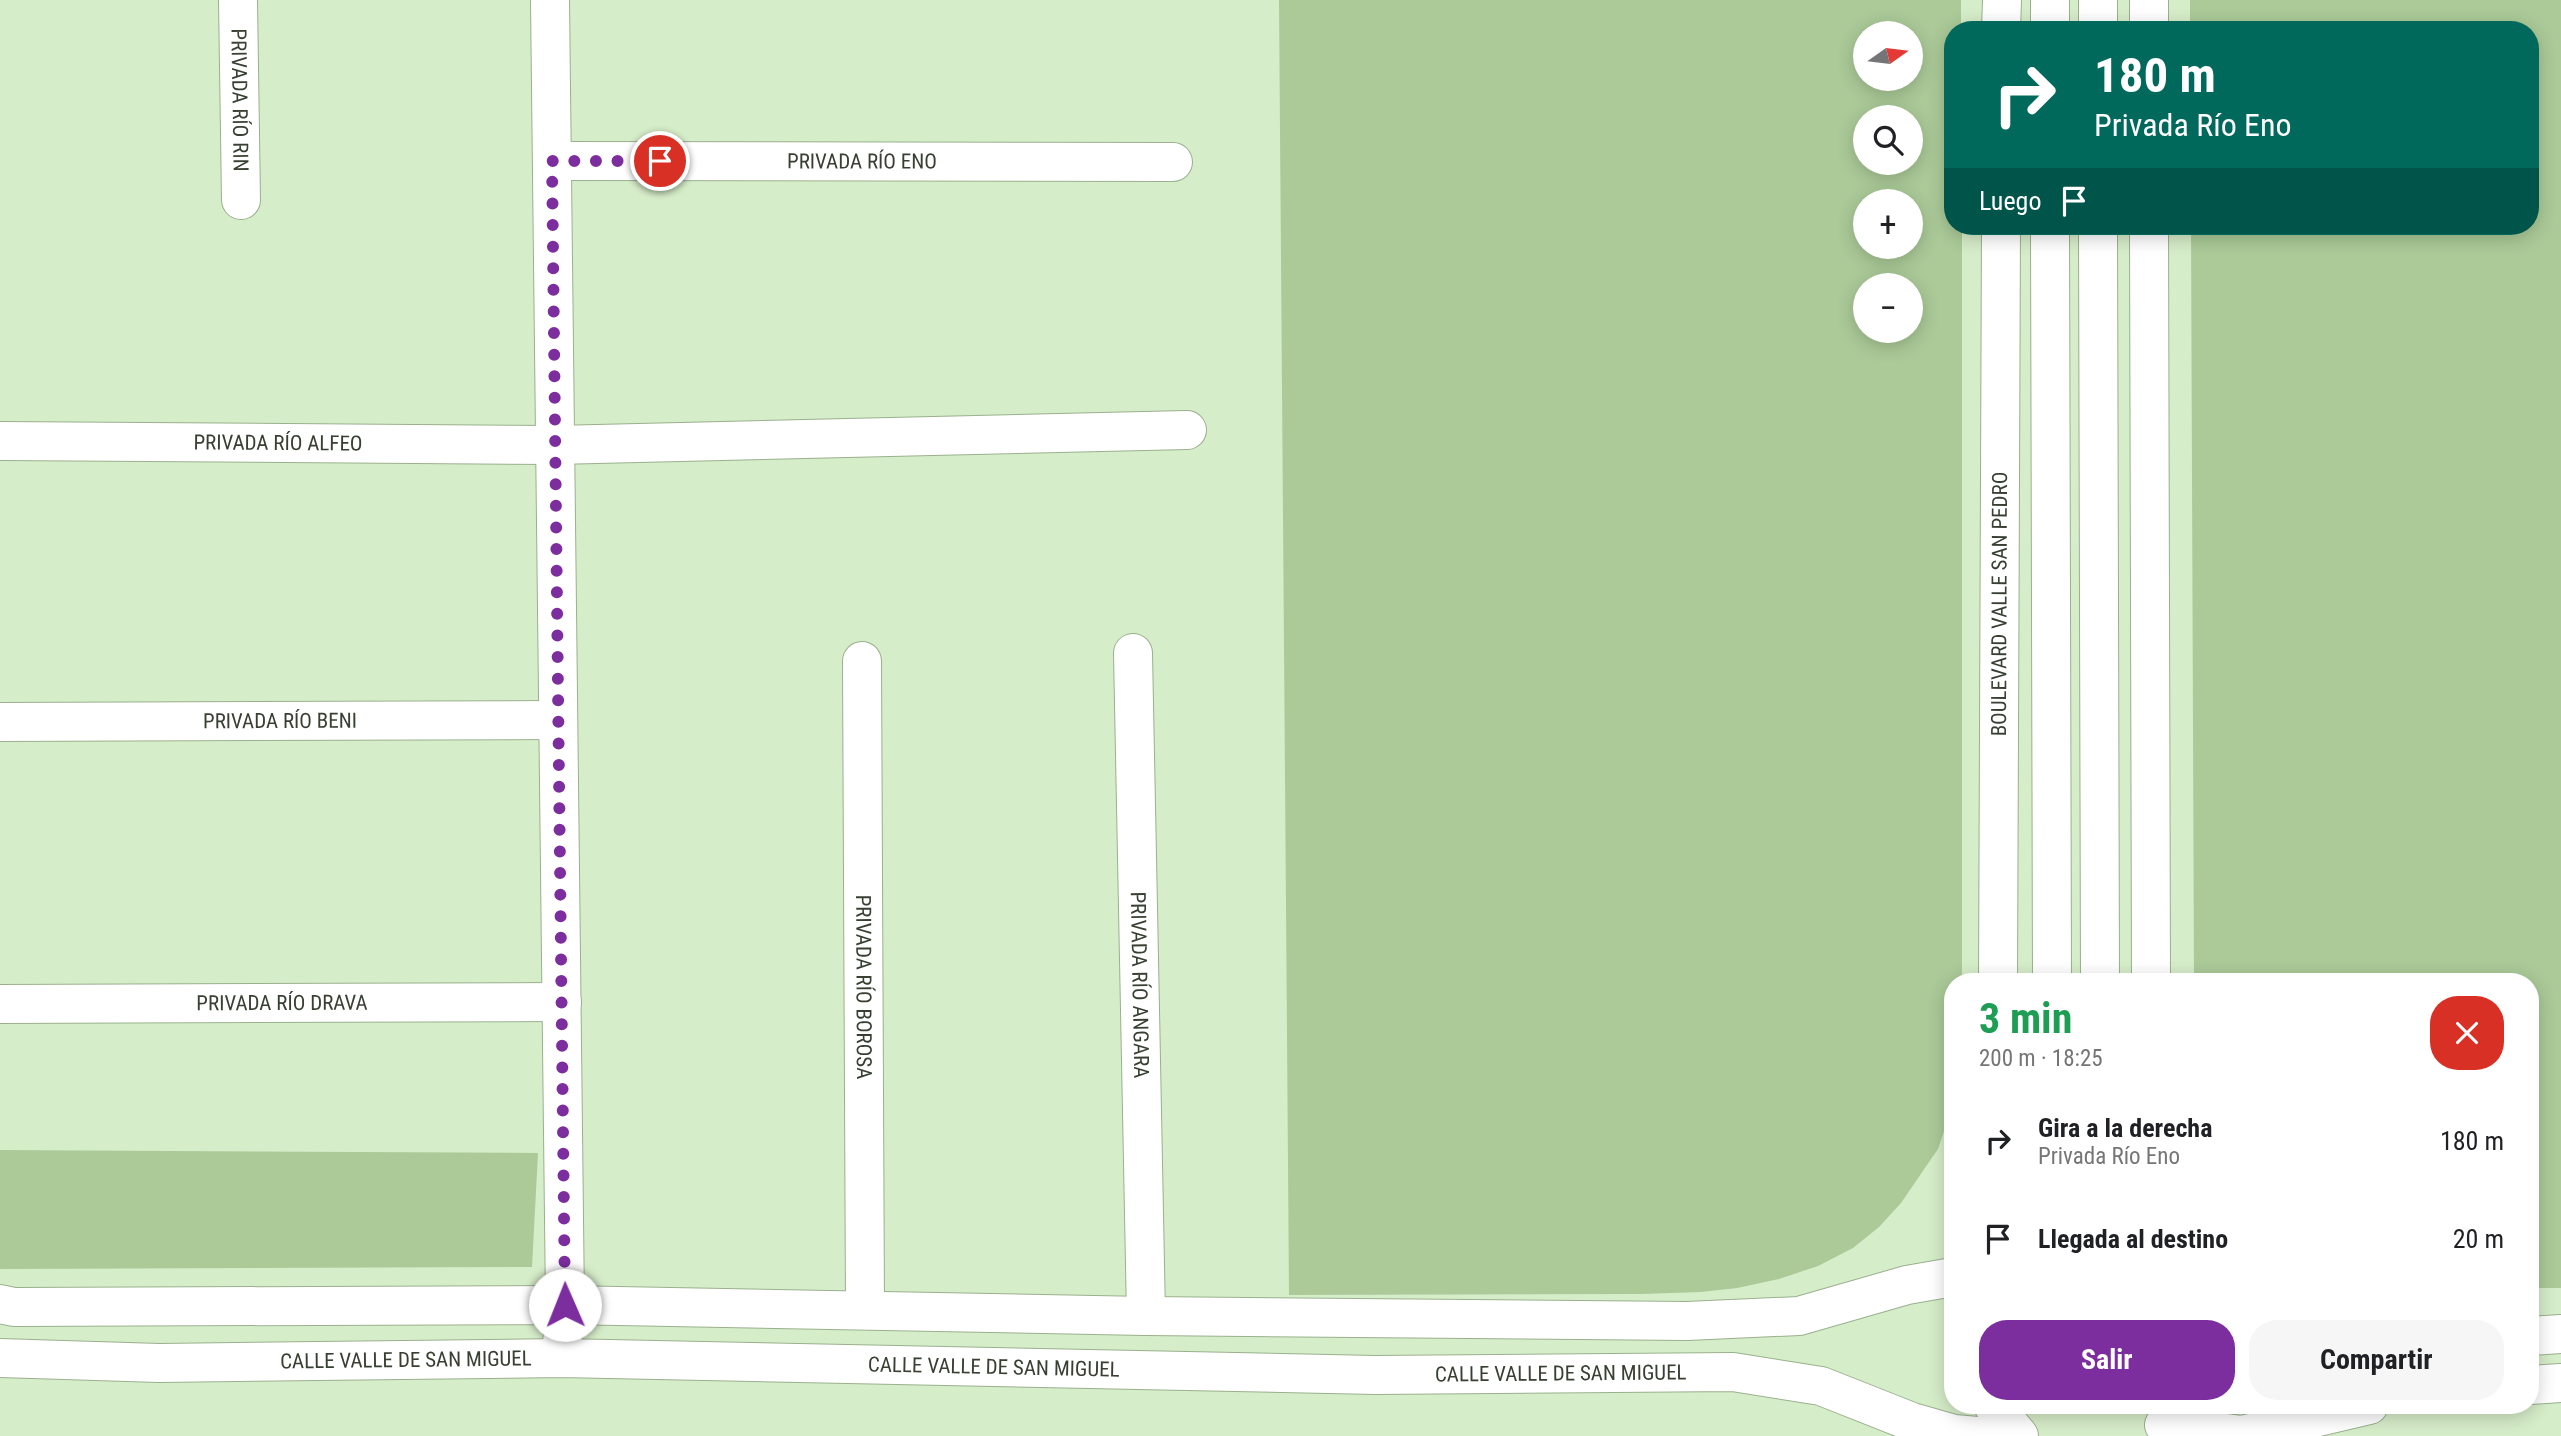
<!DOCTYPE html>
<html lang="es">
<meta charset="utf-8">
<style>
body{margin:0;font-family:"Roboto Condensed",sans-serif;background:#f6f6f6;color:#202124;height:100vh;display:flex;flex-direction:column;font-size:26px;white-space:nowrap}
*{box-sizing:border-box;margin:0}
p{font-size:23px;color:#757577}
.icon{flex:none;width:38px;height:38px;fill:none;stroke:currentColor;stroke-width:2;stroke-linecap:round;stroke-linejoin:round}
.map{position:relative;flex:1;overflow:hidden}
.panel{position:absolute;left:1944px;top:973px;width:595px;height:441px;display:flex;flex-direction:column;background:#fff;border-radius:28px;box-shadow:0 4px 18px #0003}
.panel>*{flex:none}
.hud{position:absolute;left:1944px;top:21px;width:595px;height:214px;border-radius:28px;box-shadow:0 4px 18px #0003;background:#00695c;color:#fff;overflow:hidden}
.needle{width:46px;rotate:76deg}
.fabs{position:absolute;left:1853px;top:21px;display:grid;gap:14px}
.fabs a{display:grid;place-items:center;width:70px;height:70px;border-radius:50%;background:#fff;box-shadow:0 4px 18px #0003;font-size:35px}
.pin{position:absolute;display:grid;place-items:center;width:60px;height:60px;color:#fff;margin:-30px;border:4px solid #fff;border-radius:50%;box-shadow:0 2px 7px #0007}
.me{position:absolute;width:77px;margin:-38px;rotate:359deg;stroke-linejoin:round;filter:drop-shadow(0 0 5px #0008)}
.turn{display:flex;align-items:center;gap:24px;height:147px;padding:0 35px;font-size:32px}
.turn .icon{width:91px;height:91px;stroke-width:2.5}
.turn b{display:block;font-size:49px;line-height:60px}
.then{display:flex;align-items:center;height:66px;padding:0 35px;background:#0003;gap:14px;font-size:26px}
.round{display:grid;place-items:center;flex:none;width:74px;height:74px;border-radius:28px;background:#f6f6f6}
.summary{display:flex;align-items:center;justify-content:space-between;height:119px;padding:0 35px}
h1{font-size:42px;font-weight:700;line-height:52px;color:#1e9e55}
.primary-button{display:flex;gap:14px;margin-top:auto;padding:14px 35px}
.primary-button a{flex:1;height:80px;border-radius:28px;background:#7c2d9e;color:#fff;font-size:28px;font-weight:700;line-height:80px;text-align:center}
.primary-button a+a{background:#f6f6f6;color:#202124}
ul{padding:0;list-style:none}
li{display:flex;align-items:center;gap:21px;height:98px;padding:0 35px}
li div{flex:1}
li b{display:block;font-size:26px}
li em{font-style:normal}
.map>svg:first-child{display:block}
.green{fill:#abca98;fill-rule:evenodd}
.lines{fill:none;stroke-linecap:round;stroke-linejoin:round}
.minor-casing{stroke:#9bb08e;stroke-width:40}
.tertiary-casing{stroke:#9bb08e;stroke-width:40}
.minor{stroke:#fff;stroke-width:38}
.tertiary{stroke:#fff;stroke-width:38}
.route{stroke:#7c2d9e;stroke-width:12;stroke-dasharray:0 21.6}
.labels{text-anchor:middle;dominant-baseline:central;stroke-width:7;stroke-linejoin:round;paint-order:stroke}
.street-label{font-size:21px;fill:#374032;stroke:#fff}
</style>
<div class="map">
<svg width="2561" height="1436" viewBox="0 0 2561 1436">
<rect width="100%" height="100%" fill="#d6edc9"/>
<path class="green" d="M1279,0H1961V30H1953V226H1962V982H1953V1105L1938,1149L1901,1203L1879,1227L1853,1248L1818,1266L1779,1279L1737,1288L1701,1292L1641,1294L1289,1295ZM1866,33H1911V79H1866ZM1866,117H1911V163H1866ZM1866,201H1911V247H1866ZM1866,285H1911V331H1866Z
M2190,0H2561V1288H2531L2530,982H2194L2191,226H2530V30H2190Z
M0,1150L538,1153L532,1267L0,1269Z"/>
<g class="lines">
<g class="minor-casing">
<g id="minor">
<path id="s1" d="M238,0L241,200"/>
<path d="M550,0L565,1305L561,1358"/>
<path d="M2050,0V30"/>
<path d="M2098,0V30"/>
<path d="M2149,0V30"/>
<path d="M2001,30L2002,0"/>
<path id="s2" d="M552,161L1173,162"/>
<path d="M2050,226L2052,982"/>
<path d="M2098,226L2100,982"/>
<path d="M2149,226L2151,982"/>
<path id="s3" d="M0,441L555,445L1187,430"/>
<path id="s4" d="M1133,653L1146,1316"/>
<path id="s5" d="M862,661L865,1310"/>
<path id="s6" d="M0,722L558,720"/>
<path id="s7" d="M1998,982L2001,226"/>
<path id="s8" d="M0,1004L562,1002"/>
</g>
</g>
<g class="tertiary-casing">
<g id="tertiary">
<path d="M0,1304L14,1307L565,1305L1146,1316L1687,1321L1799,1316L1907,1285L1953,1277"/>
<path d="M2530,1336L2561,1334"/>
<path id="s9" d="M0,1358L159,1363L561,1358L1375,1375L1733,1372L1821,1386L1912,1422L1954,1434L1977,1436"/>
<path d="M2530,1385L2561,1383"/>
<path d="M1993,1405L2019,1436"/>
<path d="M2164,1425L2242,1435L2369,1405"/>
</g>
</g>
<use href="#minor" class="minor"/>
<use href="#tertiary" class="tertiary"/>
</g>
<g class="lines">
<path class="route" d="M565,1305L552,161H660"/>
</g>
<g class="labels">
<g class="street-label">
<text stroke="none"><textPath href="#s1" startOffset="100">PRIVADA RÍO RIN</textPath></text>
<text stroke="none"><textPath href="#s2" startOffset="310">PRIVADA RÍO ENO</textPath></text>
<text stroke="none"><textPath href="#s3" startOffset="278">PRIVADA RÍO ALFEO</textPath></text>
<text stroke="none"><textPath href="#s7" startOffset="378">BOULEVARD VALLE SAN PEDRO</textPath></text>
<text stroke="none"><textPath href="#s6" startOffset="280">PRIVADA RÍO BENI</textPath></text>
<text stroke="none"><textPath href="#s4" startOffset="332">PRIVADA RÍO ANGARA</textPath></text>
<text stroke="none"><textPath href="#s5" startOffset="326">PRIVADA RÍO BOROSA</textPath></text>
<text stroke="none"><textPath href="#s8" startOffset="282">PRIVADA RÍO DRAVA</textPath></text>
<text stroke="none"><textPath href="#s9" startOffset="406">CALLE VALLE DE SAN MIGUEL</textPath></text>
<text stroke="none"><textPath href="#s9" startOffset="994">CALLE VALLE DE SAN MIGUEL</textPath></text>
<text stroke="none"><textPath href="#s9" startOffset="1561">CALLE VALLE DE SAN MIGUEL</textPath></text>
</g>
</g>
</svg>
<div class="fabs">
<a><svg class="needle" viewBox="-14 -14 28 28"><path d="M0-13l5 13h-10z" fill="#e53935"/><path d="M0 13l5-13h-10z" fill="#757577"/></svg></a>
<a><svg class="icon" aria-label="search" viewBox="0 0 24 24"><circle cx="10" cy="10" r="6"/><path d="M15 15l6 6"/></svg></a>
<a>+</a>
<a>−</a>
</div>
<div class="pin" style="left:660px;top:161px;background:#d93025"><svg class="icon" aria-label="arrive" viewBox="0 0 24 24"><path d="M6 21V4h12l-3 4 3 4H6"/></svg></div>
<svg class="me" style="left:565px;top:1305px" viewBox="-20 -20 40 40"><circle r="19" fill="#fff"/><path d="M0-13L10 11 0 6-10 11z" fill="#7c2d9e"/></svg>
<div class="hud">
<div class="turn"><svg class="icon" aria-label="right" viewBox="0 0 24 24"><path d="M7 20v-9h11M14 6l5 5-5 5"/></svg><div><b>180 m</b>Privada Río Eno</div></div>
<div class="then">Luego<svg class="icon" aria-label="arrive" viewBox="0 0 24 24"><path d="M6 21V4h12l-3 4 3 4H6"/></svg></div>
</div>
<section class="panel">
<div class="summary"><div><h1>3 min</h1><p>200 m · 18:25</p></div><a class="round" style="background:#d93025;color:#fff"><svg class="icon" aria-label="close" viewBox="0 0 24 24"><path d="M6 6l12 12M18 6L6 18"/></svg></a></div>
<ul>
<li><svg class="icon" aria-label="right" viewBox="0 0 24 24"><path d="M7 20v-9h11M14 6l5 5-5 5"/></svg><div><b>Gira a la derecha</b><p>Privada Río Eno</p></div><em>180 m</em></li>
<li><svg class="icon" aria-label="arrive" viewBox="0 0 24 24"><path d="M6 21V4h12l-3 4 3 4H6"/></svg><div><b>Llegada al destino</b></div><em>20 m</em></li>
</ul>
<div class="primary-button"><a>Salir</a><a>Compartir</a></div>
</section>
</div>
